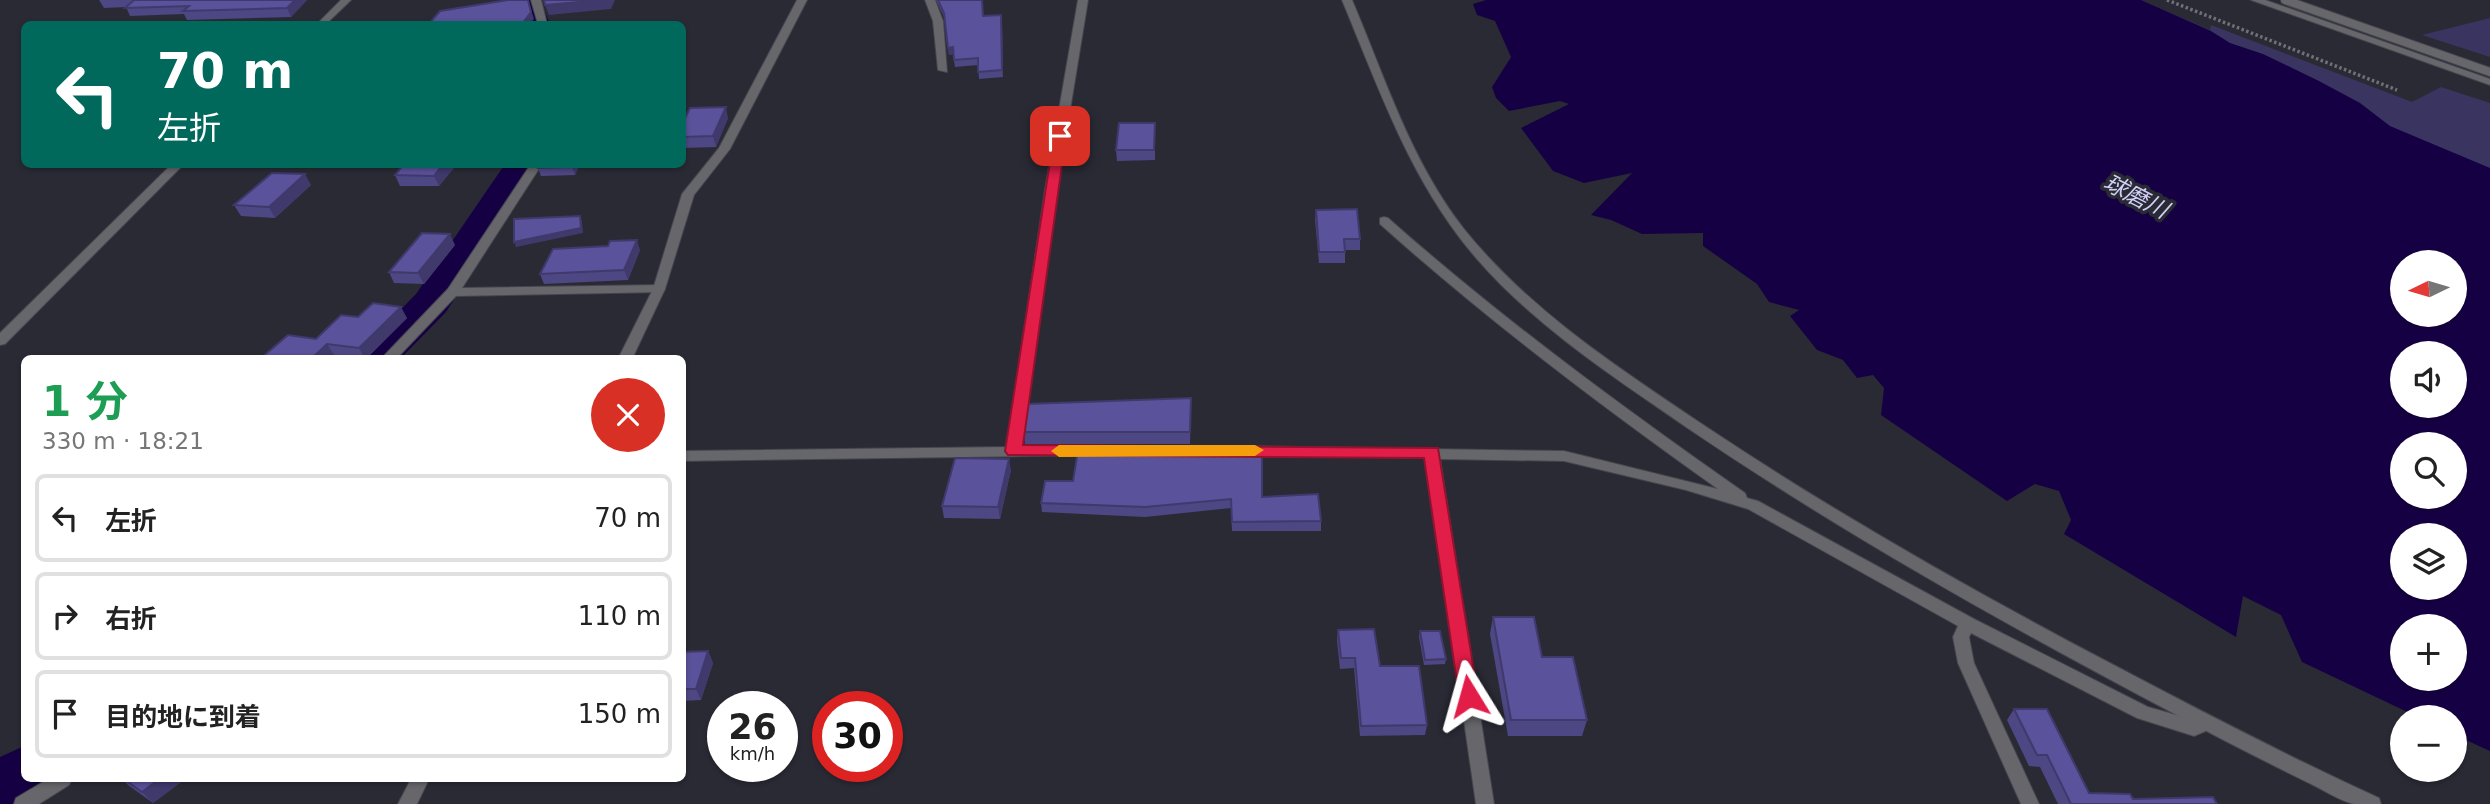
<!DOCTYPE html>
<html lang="ja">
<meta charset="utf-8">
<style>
body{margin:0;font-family:"DejaVu Sans","Noto Sans JP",sans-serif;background:#f2f2f2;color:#222;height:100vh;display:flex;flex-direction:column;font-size:26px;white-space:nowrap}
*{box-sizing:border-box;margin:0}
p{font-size:23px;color:#767676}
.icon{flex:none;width:38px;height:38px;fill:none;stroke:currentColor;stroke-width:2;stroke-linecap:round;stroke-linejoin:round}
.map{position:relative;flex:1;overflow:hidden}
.sheet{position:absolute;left:21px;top:355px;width:665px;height:427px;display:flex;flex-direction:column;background:#fff;border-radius:10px;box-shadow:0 2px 5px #0004}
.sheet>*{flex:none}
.guide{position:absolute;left:21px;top:21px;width:665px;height:147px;border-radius:10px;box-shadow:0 2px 5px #0004;background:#00695c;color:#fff;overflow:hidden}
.needle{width:46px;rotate:265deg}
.tools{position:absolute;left:2390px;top:250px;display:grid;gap:14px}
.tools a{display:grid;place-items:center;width:77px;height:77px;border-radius:50%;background:#fff;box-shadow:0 2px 5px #0004;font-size:35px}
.speed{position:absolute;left:707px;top:691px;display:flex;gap:14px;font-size:35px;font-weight:700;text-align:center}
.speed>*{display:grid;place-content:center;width:91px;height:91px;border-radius:50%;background:#fff;box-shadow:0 2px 5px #0004;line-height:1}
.speed small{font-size:18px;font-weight:400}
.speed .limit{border:10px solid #d22;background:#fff;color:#111}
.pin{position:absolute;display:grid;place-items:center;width:60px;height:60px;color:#fff;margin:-30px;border-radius:14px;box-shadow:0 4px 10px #0006}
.me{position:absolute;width:77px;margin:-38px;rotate:352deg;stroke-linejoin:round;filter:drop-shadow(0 0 5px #0008)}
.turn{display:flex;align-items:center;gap:24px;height:147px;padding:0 21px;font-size:32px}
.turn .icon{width:91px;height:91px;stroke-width:2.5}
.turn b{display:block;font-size:49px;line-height:60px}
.round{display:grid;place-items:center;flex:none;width:74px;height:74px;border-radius:37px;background:#f2f2f2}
.summary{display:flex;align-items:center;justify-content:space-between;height:119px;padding:0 21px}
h1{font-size:42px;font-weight:700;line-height:52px;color:#1e9e55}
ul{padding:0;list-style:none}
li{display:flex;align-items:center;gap:21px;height:88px;margin:0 14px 10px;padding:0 7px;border:4px solid #e0e0e0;border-radius:10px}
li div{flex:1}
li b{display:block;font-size:26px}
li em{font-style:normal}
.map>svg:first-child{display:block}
.green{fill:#393560}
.water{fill:#160044;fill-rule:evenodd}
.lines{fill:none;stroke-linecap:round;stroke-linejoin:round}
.river{fill:#160044;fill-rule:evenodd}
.service-casing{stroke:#45454f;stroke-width:10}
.minor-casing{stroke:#45454f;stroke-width:2}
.tertiary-casing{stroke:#45454f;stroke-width:2}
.path{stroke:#707079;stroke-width:3.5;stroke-dasharray:2.5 2.5;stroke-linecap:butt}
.service{stroke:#66666b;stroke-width:8}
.minor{fill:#66666b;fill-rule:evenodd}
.tertiary{fill:#66666b;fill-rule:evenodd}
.wall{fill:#4d4784}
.shaded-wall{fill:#3f396c}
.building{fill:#5a529a;stroke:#3f396c;stroke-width:2}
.route{fill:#e11d48;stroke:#92132f;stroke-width:2}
.slow{fill:#f59e0b}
.labels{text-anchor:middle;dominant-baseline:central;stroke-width:7;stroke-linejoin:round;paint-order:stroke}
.water-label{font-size:23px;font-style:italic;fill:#d1d0f9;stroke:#2a2a35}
</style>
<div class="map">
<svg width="2490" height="804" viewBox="0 0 2490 804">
<rect width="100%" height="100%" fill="#2a2a35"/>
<path class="green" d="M2074,0H2141L2210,30L2211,25L2412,102L2441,87L2490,103V216Z
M2490,18V57L2422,35Z"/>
<path class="water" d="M1486,0H2141L2211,31L2230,43L2263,54L2319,81L2360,103L2390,126L2490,168V751L2455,735V718L2418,717L2302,662L2281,615L2243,596L2236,637L2064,534L2071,520L2059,491L2035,484L2007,501L1881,415L1884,388L1873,375L1857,378L1843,360L1817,350L1790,316L1799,310L1769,302L1757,284L1703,246V233L1642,234L1611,220L1591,215L1632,173L1584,183L1553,171L1521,128L1569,104L1560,101L1509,111L1496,98L1492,87L1511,57L1495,21L1477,15L1473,4ZM2403,262H2455V315H2403ZM2403,354H2455V406H2403ZM2455,444V497H2403V444ZM2403,536H2455V588H2403ZM2455,626V679H2403V626Z"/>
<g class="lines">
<path class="river" d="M510,0H540L550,24H519Z
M505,164H542L446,312L400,359H352L416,294Z
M24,746V779H50L34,804H0V757Z"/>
<g class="service-casing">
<path id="service" d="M2285,0L2490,72"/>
</g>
<g class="minor-casing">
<path id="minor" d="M341,0H351L326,24H317Z
M531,0H541L547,24H538Z
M925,0H935L943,21L947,72L938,70L933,21Z
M1078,0H1088L1057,190L1022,447L1094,446L1101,451L1099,455L682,461V451L1007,447L1045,190Z
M2251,0H2265L2490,79V85Z
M172,164H184L5,344L0,345V333Z
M531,164H542L462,288L659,285L663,286L665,289L663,292L456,296L396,359H381L448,289Z
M1384,217L1388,218C1501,318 1622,407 1745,493L1747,498L1758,501L1974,619L2148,707L2194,720L2207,716L2213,718L2216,723L2213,728L2194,736L2137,718L1971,633L1969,637L1974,663L2039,804H2021L1958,663L1953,637L1958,626L1748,509L1686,490L1564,461L1440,459L1494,804H1476L1426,458L1244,455L1237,450L1239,446L1564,451L1718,489C1601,406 1487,320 1380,224V218Z
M48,779H72L69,785L39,804H14L16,798Z"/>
</g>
<g class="tertiary-casing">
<path id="tertiary" d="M797,0H807L730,149L694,195L665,289L632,359H618L653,289L682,194L719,148Z
M1342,0H1352C1385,77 1411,162 1464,229C1530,311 1621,370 1708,428C1837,514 1971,590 2108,662C2197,709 2287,756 2379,798L2381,804C2373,804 2362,804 2354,804C2340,801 2324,790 2311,784C2264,761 2217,737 2171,712C2006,625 1844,534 1689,429C1615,378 1536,327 1477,259C1411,183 1380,91 1342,0Z
M411,779H429L417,804H398Z"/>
</g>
<path class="path" d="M2167,0L2397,90"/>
<use href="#service" class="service"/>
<use href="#minor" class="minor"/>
<use href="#tertiary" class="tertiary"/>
</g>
<path class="wall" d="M99,0H307L291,17L187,20L184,14L130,16L126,7L104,8Z
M936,0H982L983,16L1002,22L1003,77L979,79L978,65L955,67L953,54L949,55L945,19Z
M728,118L716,147L682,148V124Z
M1155,123V160L1117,161L1116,150Z
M457,164L439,186H400L395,175Z
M580,164L575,175L541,176L538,168Z
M311,185L275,218L241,216L234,205Z
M1316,210L1360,239V250H1345V263H1319L1315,220Z
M455,245L424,284L394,283L389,272Z
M608,246L640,250L628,280L544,284L540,274Z
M358,317L407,318L366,359L334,355L330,359H260L316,339Z
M1191,398L1190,444H1025L1024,432Z
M1011,470L1000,519L944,518L942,506Z
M1262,497L1321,521V531H1232L1231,508L1145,517L1042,512L1041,503Z
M1493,617L1542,657L1587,720L1582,736H1508L1490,634Z
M1338,630L1380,666L1427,725L1425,735L1360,736L1354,668L1340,669L1337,640Z
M1420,631L1446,659L1445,664L1424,665L1419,637Z
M708,651L713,663L701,700L682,701V652Z
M2014,709L2089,793L2133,799L2217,804H2058L2040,767L2029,766L2007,720Z
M122,779H185L153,803L128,785Z"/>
<path class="shaded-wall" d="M295,0H307L291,17L287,8Z
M528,0L534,19L530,24H522Z
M603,0H615L611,9L549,15L545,5Z
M1001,15L1002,22L1003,77L1002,70Z
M953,47L954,54L949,55L948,48Z
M726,107L728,118L716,147L713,136Z
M443,164H457L439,186L434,176Z
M573,164H580L575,175L572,167Z
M305,174L311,185L275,218L269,207Z
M580,216L582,222L583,233L516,247L514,242Z
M450,234L455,245L424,284L418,273Z
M637,240L640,250L628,280L624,270Z
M401,307L407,318L365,359L359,348Z
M327,344L334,355L330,359H311Z
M1009,459L1011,470L1000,519L998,507Z
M708,651L713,663L701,700L696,689Z
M159,779H185L153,803L142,792Z"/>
<path class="building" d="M134,0H295L287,8L183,11L189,6L125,8Z
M508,0H528L531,12L522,24H429L440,11Z
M544,0H603L545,5Z
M938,0H982L983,16L1001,15L1002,70L978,72V58L954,60L953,47L948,48L944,13Z
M726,107L713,136L682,137V124L690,108Z
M1119,123H1155L1154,150H1116Z
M404,164H443L434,176L395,175Z
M540,164H573L572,167L538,168Z
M272,173L305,174L269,207L234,205Z
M1357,209L1360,239H1344L1345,252H1319L1316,210Z
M580,216L581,228L514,242V219Z
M422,233L450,234L418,273L389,272Z
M637,240L624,270L540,274L553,249L608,246L610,241Z
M373,303L401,307L359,348L327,344L311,359H260L288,335L316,339L341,315L358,317Z
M1191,398L1190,432H1024L1027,404Z
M1262,449V497L1318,494L1321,521L1232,522L1231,499L1145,507L1041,503L1045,481H1073L1078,450Z
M955,458L1009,459L998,507L942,506Z
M1493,617H1534L1542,657H1573L1587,720H1511Z
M1374,629L1380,666H1419L1427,725L1361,726L1355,658H1341L1338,630Z
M1420,631H1440L1446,659L1425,660Z
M708,651L696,689H682V652Z
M2014,709H2047L2089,793L2130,794L2133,799L2213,797L2217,804H2071L2047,755H2037Z
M124,779H159L142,792Z"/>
<path class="route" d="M1060,132L1066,136L1023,445L1438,448L1478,696L1476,702H1462L1459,696L1424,458L1008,455L1005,451L1054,136Z"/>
<path class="slow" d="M1059,445H1255L1264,450L1255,456L1059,457L1051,451Z"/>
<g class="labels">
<g class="water-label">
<text transform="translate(2136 196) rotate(27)">球磨川</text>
</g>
</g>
</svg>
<div class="tools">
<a><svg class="needle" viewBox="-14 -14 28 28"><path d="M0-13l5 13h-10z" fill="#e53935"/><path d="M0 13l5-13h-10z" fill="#767676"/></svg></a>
<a><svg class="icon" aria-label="sound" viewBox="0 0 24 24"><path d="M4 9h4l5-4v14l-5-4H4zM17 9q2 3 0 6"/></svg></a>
<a><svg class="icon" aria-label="search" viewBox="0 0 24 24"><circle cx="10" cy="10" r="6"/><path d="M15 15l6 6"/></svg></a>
<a><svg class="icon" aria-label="layers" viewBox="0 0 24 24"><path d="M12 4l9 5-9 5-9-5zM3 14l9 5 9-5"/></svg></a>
<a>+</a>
<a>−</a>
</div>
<div class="speed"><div>26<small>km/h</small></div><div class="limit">30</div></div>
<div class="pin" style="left:1060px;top:136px;background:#d93025"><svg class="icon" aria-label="arrive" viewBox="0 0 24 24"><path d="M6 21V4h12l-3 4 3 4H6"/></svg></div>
<svg class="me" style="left:1469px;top:696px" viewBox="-20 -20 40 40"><path d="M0-17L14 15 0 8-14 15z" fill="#e11d48" stroke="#fff" stroke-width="4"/></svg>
<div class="guide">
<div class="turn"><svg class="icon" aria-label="left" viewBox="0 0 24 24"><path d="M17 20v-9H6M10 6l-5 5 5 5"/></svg><div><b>70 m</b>左折</div></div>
</div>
<section class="sheet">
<div class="summary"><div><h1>1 分</h1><p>330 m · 18:21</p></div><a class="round" style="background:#d93025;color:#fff"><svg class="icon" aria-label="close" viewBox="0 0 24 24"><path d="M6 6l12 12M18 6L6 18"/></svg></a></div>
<ul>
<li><svg class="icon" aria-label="left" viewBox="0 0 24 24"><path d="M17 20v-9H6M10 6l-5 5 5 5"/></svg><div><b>左折</b></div><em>70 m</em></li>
<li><svg class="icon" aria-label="right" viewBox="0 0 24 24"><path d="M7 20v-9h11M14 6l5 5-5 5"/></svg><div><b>右折</b></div><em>110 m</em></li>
<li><svg class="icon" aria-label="arrive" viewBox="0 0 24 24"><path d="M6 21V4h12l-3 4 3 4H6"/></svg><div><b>目的地に到着</b></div><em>150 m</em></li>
</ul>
</section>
</div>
